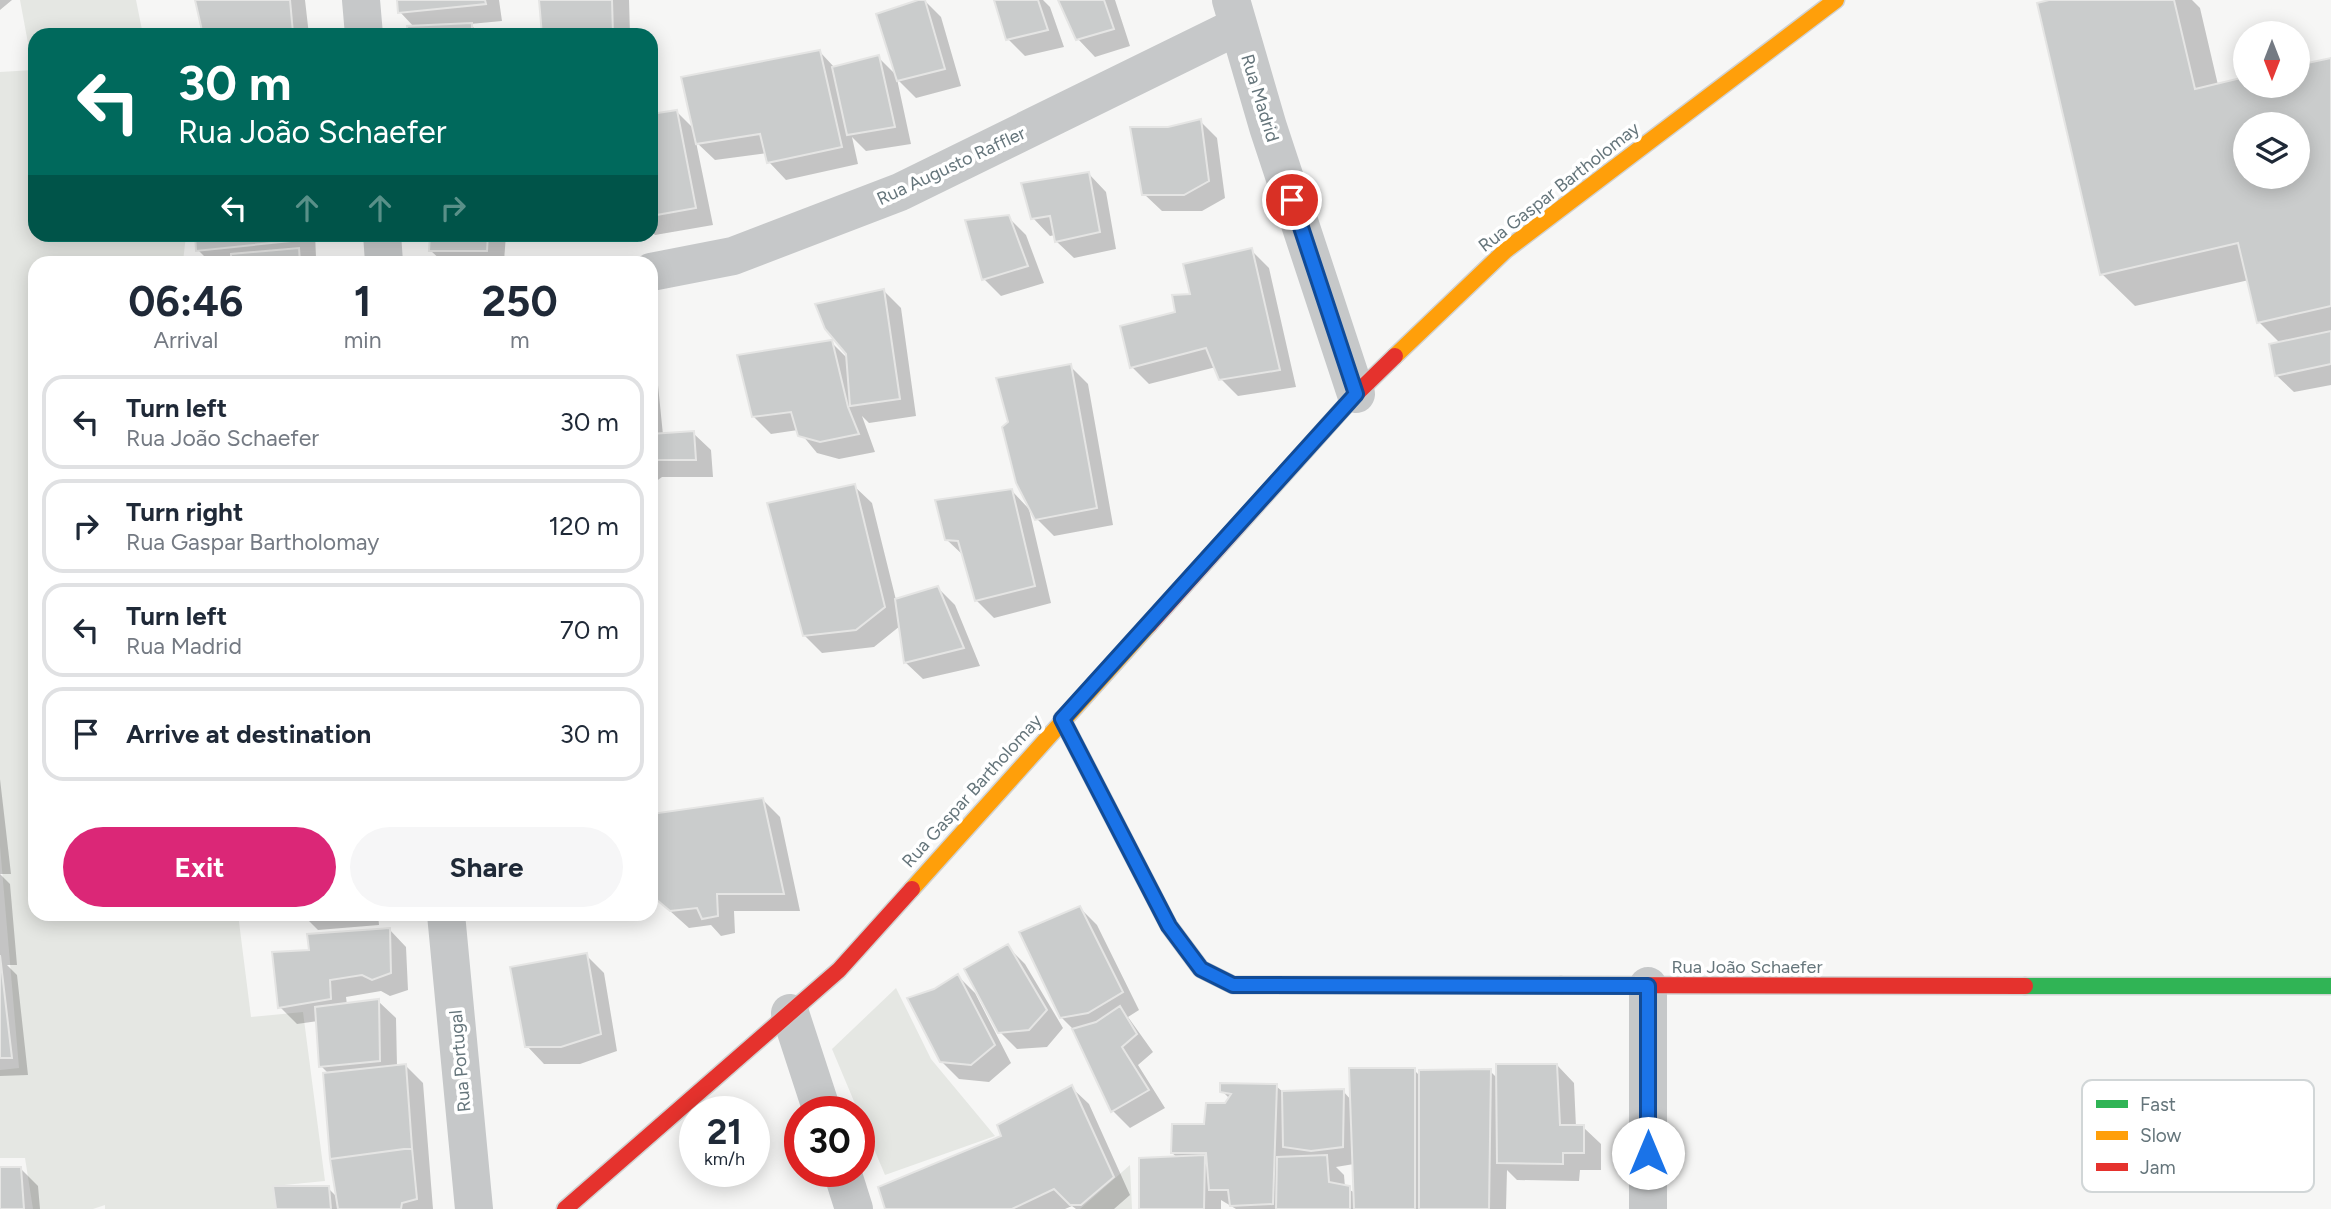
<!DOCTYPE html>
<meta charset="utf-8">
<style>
body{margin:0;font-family:Figtree,sans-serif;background:#f6f6f7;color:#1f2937;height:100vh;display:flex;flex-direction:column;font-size:26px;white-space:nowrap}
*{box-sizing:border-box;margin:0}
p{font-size:23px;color:#747a83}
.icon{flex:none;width:38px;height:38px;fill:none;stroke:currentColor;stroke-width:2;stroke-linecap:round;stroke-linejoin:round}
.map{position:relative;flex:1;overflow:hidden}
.panel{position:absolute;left:28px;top:256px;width:630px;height:665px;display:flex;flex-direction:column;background:#fff;border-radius:21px;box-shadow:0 4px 18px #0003}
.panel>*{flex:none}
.hud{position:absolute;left:28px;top:28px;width:630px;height:214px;border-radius:21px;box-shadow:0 4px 18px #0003;background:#00695c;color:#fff;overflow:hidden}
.needle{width:46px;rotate:180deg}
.fabs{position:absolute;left:2233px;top:21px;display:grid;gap:14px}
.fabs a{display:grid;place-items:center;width:77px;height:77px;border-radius:50%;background:#fff;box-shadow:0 4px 18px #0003;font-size:35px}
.speed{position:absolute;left:679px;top:1096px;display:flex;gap:14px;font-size:35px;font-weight:700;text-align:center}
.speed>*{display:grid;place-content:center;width:91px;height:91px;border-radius:50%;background:#fff;box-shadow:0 4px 18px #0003;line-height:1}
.speed small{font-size:18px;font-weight:400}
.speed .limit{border:10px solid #d22;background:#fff;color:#111}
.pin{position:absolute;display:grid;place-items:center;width:60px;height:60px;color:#fff;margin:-30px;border:4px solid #fff;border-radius:50%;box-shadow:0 2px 7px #0007}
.me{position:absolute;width:77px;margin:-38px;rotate:0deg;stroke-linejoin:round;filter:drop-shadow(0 0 5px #0008)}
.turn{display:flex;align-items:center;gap:24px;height:147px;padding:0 35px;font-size:32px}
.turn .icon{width:91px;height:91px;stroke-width:2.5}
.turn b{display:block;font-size:49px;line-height:60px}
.lanes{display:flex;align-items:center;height:66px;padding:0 35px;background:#0003;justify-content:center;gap:35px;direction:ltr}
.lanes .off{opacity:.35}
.eta{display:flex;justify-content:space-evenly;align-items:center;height:119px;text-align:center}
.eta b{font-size:42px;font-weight:700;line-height:49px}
.cta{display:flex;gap:14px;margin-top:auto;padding:14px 35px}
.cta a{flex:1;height:80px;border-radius:42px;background:#db2777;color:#fff;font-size:28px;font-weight:700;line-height:80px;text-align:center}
.cta a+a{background:#f6f6f7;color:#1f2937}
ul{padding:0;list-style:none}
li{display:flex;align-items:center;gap:21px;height:94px;margin:0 14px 10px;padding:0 21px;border:4px solid #e0e1e3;border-radius:21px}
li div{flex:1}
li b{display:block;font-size:26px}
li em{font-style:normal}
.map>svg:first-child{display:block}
.green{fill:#e5e7e3}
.shadow{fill:#0003;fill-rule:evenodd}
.building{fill:#cacccc;stroke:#e5e5e4;stroke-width:2;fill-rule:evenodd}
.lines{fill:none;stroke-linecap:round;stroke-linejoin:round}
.fast-casing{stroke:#d0d2d2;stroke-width:19}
.slow-casing{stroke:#d0d2d2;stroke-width:19}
.jam-casing{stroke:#d0d2d2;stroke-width:19}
.street{stroke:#c6c8c9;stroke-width:38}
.fast{stroke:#30b455;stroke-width:16}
.slow{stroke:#ff9f0a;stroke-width:16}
.jam{stroke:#e5322d;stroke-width:16}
.route-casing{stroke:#114b97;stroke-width:18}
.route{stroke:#1a73e8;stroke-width:12}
.labels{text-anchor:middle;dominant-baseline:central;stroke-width:7;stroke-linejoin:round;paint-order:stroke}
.street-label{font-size:18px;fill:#65757b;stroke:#fff}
.key{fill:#fff;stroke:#d1d6d7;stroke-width:2}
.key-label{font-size:19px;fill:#65757b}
</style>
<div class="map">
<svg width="2331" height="1209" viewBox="0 0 2331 1209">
<rect width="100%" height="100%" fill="#f6f6f5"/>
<path class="green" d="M20,0H136L143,35H35V234L186,235L183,262H35V914H238L251,1017L303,1012L325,1181L274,1186L276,1209H105V1205L93,1209H33L25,1158H0V1070L19,1068L0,846V72L33,70Z
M896,988L931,1059L995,1136L885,1175L832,1049Z
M1130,1165L1132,1209H1080Z"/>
<path class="shadow" d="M0,0H12L0,10Z
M208,0H305L309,35H205L197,1Z
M398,0H499L502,21L470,24L481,35H410L415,28L400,12Z
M541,0H629L630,35H544Z
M924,0L941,17L961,86L916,98L897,79L911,144L866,151L852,137L858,164L786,180L769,162L767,153L715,160L696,142L713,225L655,235L651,231V116L676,111L695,130L820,52L835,68L878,57L897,76Z
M996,0H1043L1050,7L1064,47L1025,56L1008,39Z
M1060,0H1115L1130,46L1095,57L1078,39Z
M2056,0H2192L2200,8L2218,85L2245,79V86H2298V67L2331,59V385L2294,392L2276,375L2280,343L2259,322L2249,280L2135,306L2102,274ZM2245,124H2298V177H2245Z
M1200,121L1217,138L1225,198L1202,211H1162L1144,194L1168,128Z
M1089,174L1106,192L1116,249L1074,258L1056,241L1055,235L1050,236L1033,218Z
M1008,217L1026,235L1044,283L1001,296L984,279Z
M196,234H315L316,257L306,258L311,262H210L198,250Z
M432,234H506L504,262H443L431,251Z
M1251,250L1269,268L1296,387L1238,396L1221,379L1216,367L1149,384L1132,367L1192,296Z
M884,291L901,308L916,416L869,423L862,416L875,452L839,459L817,453L798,430L771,434L753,416L831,342L848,359Z
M1070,366L1088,384L1113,525L1054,536L1037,519Z
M651,369L657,375L663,435L693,433L711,450L713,477H662L651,485Z
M854,486L872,503L896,600L938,588L955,605L980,666L923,679L905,662L900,626L874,647L822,653L805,636Z
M1012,491L1029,509L1051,603L994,618L977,601L965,557L946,539Z
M0,779L11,874H0L10,884L17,965H7L17,975L28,1075L0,1076Z
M762,799L780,817L800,911H734L735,933L721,936L711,925L689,928L651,894V816Z
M1080,908L1097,925L1139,1010L1128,1017L1153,1052L1138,1065L1165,1108L1130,1128L1113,1111L1074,1030L1061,1017Z
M302,914H378L379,925L318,930Z
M389,929L406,947L408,990L390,996L381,991L346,997L347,1005L378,1001L396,1018L397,1066H406L423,1083L433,1209H278L328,1188L338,1198L329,1074L321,1066L318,1021L297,1024L280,1007L311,952Z
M1007,946L1025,964L1063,1028L1047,1047L1017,1049L1000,1032Z
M586,955L604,973L617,1051L580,1064H544L527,1046Z
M958,976L975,993L1011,1063L989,1082L959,1079L941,1061L935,991Z
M1557,1065L1574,1083L1576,1127H1583L1601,1144V1170H1580L1579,1181L1517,1180L1507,1170L1506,1209H1236L1221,1200V1209H1141L1178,1158L1172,1153L1226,1105L1230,1099L1222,1091L1276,1086L1283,1092L1343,1091L1352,1101L1414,1070L1421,1077L1490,1071L1498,1079ZM1354,1164L1355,1193L1345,1187L1344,1175L1336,1167Z
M1071,1087L1089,1104L1130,1195L1114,1209H1076L1072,1206L1065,1209H887L1003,1137Z
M20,1168L38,1186L40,1209H0V1169Z"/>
<path class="building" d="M195,0H290L293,33L203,35Z
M397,0H485L486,4L398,13Z
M539,0H612L613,35H542Z
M918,0H925L945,69L897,81L876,14Z
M994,0H1038L1048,30L1006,40Z
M1058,0H1104L1114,29L1076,40Z
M2049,0H2174L2195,89L2245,77V86H2298V65L2331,58V306L2257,323L2238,243L2100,275L2037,3ZM2245,124H2298V177H2245Z
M472,23V35H408L407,26Z
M820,50L842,147L767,163L760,134L696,144L681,77Z
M879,55L895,127L847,135L832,67Z
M677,110L696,208L651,216V114Z
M1201,119L1209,181L1184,195H1142L1130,127H1168Z
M1089,172L1100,232L1055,242L1050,216L1031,219L1021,183Z
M1009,215L1028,266L982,280L965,220Z
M195,234H299L300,240L196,251Z
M430,234H488L487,251H429Z
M299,248L300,262H231V254Z
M1252,248L1280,370L1219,380L1206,348L1130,368L1120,326L1175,312L1172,295L1190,294L1183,264Z
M884,289L900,399L850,406L846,354L825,329L815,304Z
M2331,331V364L2275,376L2269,344Z
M832,340L848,407L859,434L820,442L798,436L791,412L752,417L737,355Z
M1071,364L1097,508L1035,520L1016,483L1002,427L1008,422L996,378Z
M694,431L696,460H651V434Z
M855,484L885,607L856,630L803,636L767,503Z
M1012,489L1035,586L975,601L958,541L945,540L935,500Z
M938,586L964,648L904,663L895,599Z
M763,798L784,894H717L718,916L702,919L697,908L670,911L651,895V814Z
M1080,906L1123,992L1088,1013L1060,1018L1019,932Z
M390,928L391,973L372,980L362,975L330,980L331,999L278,1008L272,952L309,950L307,934Z
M1008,944L1047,1010L1029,1030L998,1033L964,969Z
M587,953L601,1034L561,1047H525L510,967Z
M0,955L12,1058H0Z
M958,974L995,1045L971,1065L940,1062L907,998L934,989Z
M379,999L380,1061L319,1067L315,1007Z
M1120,1006L1137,1034L1122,1047L1149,1090L1111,1112L1072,1029L1096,1022Z
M406,1064L412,1148L330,1159L323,1073Z
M1496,1064H1557L1560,1125H1584V1153H1563V1164L1497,1163Z
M1349,1068H1415V1209H1354Z
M1491,1069L1489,1209H1419V1070Z
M1220,1083L1277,1084L1273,1204L1230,1206L1228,1190H1209L1206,1153H1171L1172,1124H1204L1206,1103H1225L1231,1094L1220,1092Z
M1072,1085L1114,1177L1081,1205H1070L1054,1189L1012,1209H885L878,1187L1001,1136L997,1125Z
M1344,1089L1343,1147L1311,1151L1283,1147L1282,1091Z
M412,1148L417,1199L402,1203L401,1209H338L330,1159Z
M1205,1155L1204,1209H1139V1158Z
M1327,1155L1329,1182L1350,1186V1209H1276L1277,1157Z
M0,1167H21L24,1209H0Z
M273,1186H329L331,1209H276Z"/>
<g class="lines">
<g class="fast-casing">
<path id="fast" d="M1062,719L1169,926L1201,969L1233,985H1561
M2025,986H2331"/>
</g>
<g class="slow-casing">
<path id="slow" d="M1395,356L1506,250L1836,0
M912,889L1149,625"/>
</g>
<g class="jam-casing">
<path id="jam" d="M1149,625L1356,394L1395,356
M1561,985L2025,986
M565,1209L839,970L912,889"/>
</g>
<path class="street" d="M361,0L364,35
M1231,0L1268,127L1356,394
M382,234L384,262
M651,272L733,256L900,192L1238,26
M446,914L474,1209
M1648,986V1209
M790,1013L822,1111
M842,1171L854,1209"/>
<use href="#fast" class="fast"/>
<use href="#slow" class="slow"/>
<use href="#jam" class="jam"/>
</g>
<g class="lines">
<g class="route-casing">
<path id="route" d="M1292,200L1356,394L1062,719L1169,926L1201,969L1233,985L1648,986V1153"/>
</g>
<use href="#route" class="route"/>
</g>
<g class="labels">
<g class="street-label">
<text transform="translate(1260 98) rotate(73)">Rua Madrid</text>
<text transform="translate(951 166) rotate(-25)">Rua Augusto Raffler</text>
<text transform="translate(1559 187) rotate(-38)">Rua Gaspar Bartholomay</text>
<text transform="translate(972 791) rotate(-48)">Rua Gaspar Bartholomay</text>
<text x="1747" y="967">Rua João Schaefer</text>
<text transform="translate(460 1061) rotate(-95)">Rua Portugal</text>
</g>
</g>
<rect x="2082" y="1080" width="232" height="112" rx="10" class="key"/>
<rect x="2096" y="1100" width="32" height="8" fill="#30b455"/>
<rect x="2096" y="1131" width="32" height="9" fill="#ff9f0a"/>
<rect x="2096" y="1163" width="32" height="8" fill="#e5322d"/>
<g class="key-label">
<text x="2140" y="1111">Fast</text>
<text x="2140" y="1142">Slow</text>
<text x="2140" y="1174">Jam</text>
</g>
</svg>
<div class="fabs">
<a><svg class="needle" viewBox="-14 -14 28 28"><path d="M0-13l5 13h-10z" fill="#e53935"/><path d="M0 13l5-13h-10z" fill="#747a83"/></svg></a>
<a><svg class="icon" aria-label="layers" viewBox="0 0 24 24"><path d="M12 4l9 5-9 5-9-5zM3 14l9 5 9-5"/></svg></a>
</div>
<div class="speed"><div>21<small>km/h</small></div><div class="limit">30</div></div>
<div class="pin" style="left:1292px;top:200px;background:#d93025"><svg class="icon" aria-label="arrive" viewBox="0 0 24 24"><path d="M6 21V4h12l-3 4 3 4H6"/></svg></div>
<svg class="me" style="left:1648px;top:1153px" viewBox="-20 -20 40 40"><circle r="19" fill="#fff"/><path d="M0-13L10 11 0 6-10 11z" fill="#1a73e8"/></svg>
<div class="hud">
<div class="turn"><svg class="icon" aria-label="left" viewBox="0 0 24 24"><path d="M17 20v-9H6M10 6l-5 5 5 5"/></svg><div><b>30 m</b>Rua João Schaefer</div></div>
<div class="lanes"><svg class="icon" aria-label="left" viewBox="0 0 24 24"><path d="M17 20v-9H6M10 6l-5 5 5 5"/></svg><svg class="icon off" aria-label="ahead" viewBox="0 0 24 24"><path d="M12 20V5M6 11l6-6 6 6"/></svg><svg class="icon off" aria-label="ahead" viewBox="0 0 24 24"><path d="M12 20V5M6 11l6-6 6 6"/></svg><svg class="icon off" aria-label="right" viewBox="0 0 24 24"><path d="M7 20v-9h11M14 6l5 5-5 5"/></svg></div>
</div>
<section class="panel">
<div class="eta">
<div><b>06:46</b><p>Arrival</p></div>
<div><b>1</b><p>min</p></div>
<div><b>250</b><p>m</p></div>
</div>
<ul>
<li><svg class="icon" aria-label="left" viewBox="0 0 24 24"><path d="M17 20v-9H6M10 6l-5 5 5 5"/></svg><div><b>Turn left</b><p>Rua João Schaefer</p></div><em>30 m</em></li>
<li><svg class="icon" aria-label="right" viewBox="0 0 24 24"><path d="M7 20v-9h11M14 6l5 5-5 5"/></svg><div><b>Turn right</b><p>Rua Gaspar Bartholomay</p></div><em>120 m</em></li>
<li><svg class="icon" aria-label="left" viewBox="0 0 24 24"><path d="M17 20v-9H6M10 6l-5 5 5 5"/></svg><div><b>Turn left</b><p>Rua Madrid</p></div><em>70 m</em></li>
<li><svg class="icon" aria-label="arrive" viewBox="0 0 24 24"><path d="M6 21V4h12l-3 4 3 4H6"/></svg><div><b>Arrive at destination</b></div><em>30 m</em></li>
</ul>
<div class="cta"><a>Exit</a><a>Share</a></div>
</section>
</div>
